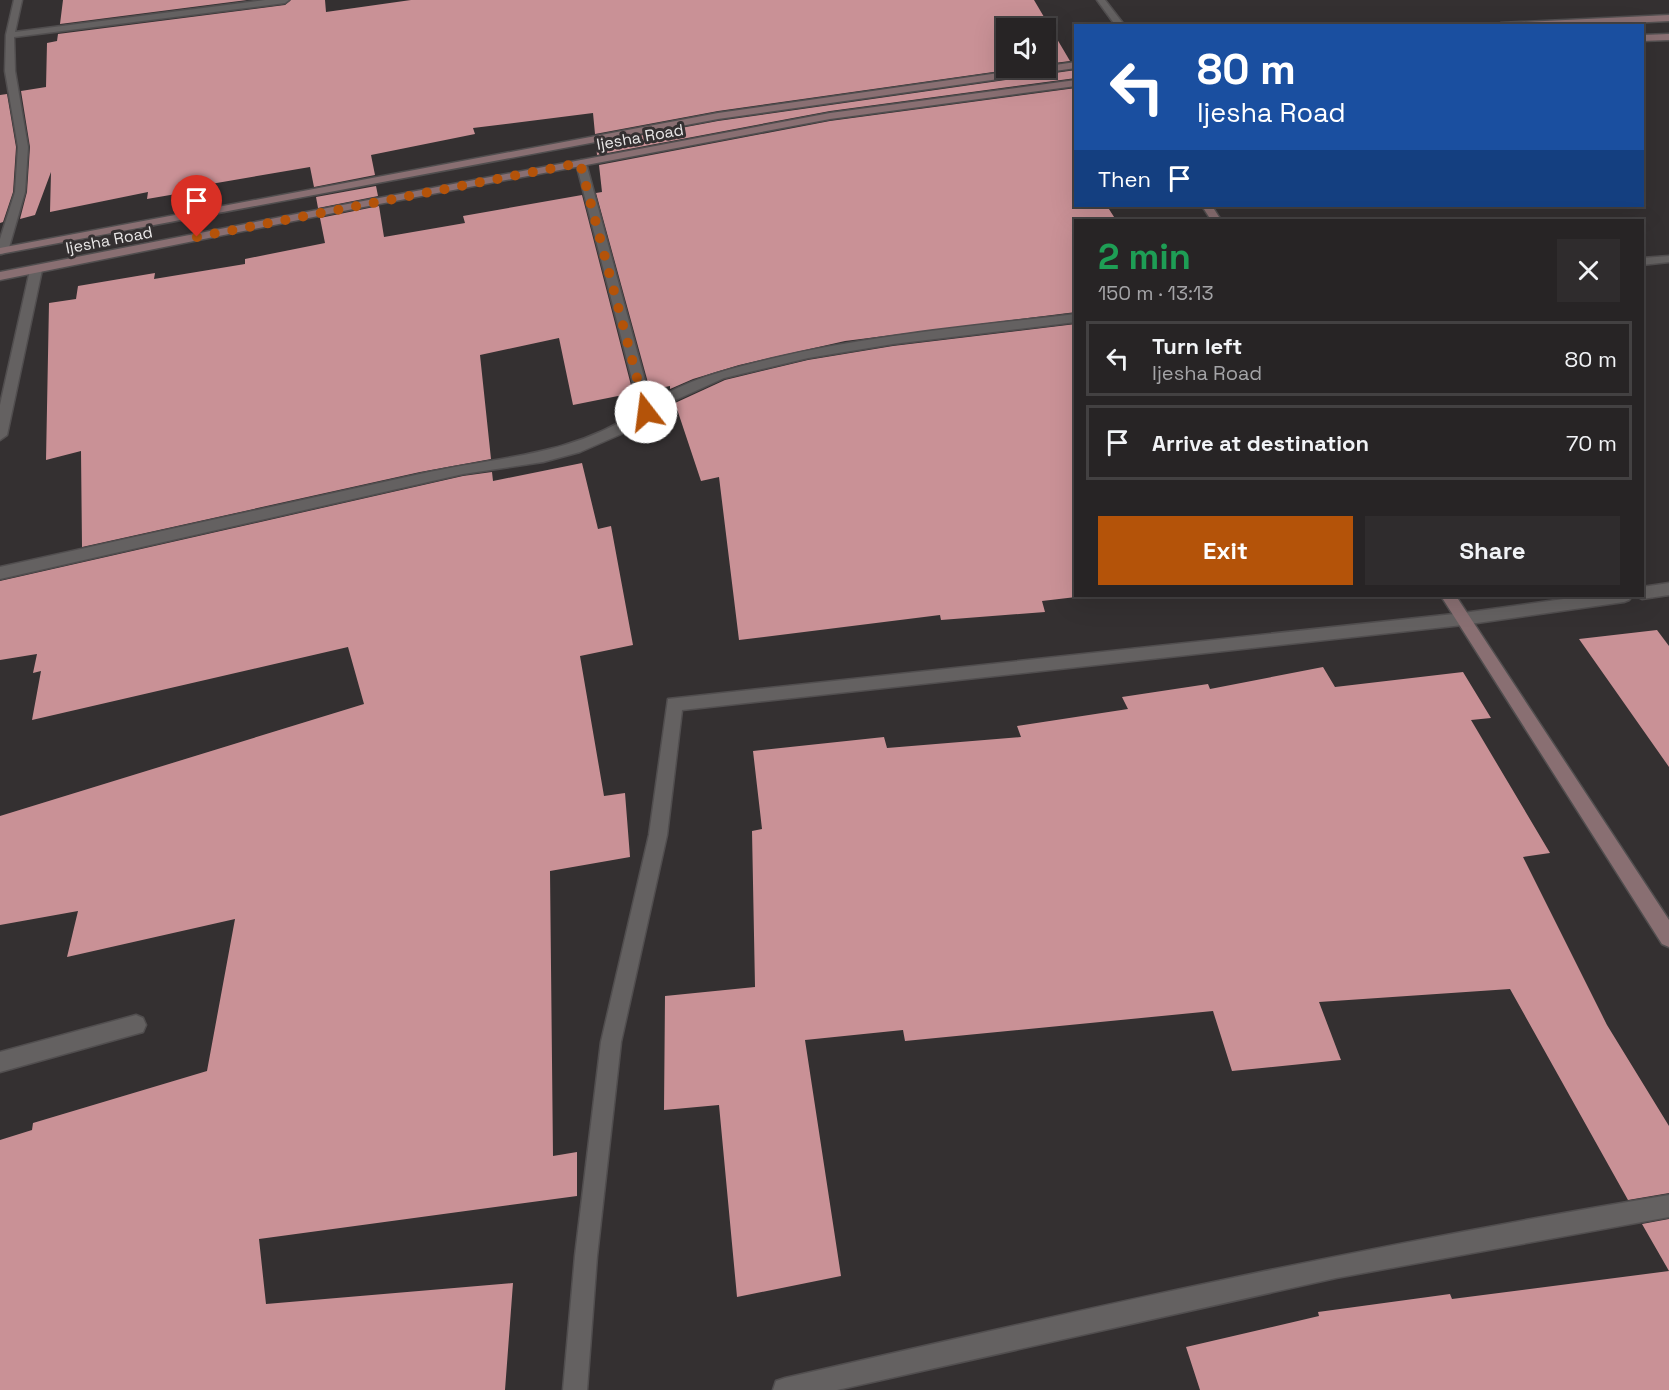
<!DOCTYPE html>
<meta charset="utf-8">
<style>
body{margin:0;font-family:"Space Grotesk",sans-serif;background:#2f2c2d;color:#f1f3f6;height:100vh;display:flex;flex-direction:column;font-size:22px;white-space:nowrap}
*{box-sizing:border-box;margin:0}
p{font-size:20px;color:#a4a4a7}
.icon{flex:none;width:33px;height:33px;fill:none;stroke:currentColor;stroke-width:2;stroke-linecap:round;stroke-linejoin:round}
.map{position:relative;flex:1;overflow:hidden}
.sheet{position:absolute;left:1074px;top:219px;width:570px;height:378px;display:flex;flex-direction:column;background:#272425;border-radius:0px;box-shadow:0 6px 24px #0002,0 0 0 2px #434142}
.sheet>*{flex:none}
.banner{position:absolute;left:1074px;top:24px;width:570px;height:183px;border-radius:0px;box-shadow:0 6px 24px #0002,0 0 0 2px #434142;background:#1a4fa0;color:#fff;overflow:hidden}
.tools{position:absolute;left:996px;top:18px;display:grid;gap:12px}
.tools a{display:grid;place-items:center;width:60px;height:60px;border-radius:0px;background:#272425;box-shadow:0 6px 24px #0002,0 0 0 2px #434142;font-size:30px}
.pin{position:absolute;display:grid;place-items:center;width:51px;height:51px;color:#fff;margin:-62px -26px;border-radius:50% 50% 50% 0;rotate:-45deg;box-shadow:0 0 6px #0007}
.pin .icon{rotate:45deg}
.me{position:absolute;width:66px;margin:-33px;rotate:345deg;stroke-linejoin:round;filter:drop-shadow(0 0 4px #0008)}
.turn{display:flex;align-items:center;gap:21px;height:126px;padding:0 24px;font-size:27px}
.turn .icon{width:78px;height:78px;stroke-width:2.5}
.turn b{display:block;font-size:42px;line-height:51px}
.then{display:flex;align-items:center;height:57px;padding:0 24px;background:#0003;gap:12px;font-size:22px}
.round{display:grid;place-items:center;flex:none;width:63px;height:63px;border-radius:0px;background:#2f2c2d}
.headline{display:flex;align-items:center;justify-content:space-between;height:102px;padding:0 24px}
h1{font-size:36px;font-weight:700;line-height:45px;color:#1e9e55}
.primary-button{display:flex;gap:12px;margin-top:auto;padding:12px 24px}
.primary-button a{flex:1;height:69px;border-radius:0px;background:#b45309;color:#fff;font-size:24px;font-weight:700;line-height:69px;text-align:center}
.primary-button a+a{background:#2f2c2d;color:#f1f3f6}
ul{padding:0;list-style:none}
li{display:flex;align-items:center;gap:18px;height:75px;margin:0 12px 9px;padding:0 12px;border:3px solid #434142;border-radius:0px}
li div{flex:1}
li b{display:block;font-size:22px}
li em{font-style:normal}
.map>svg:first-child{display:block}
.building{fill:#c99196}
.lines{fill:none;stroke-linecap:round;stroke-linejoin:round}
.minor-casing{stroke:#514e4f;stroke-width:3}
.secondary-casing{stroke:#514e4f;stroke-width:3}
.minor{fill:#646161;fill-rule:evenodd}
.secondary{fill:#896f72;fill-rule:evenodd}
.route{stroke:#b45309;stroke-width:10;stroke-dasharray:0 18}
.labels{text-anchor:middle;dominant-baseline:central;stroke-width:6;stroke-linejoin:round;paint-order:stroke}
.far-street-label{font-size:16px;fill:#e9e7e7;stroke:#343031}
</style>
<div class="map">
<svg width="1669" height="1390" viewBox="0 0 1669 1390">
<rect width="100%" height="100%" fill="#343031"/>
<path class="building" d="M63,0H247L60,24Z
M291,0H325L326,12L411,0H1034L1070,61L1046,64V28H1006V68H1021L718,111L595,134L593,113L473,128L475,134L371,155L375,175L314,187L310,167L205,185V189L147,199L148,192L50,212L51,172L35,215L20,219L27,192L30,147L21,91L46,87L47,43L57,41L58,34L285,5Z
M1076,70V78L830,111L597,155L596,144L718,121Z
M1076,88V206H1107L1116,220H1076V312L845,341L739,365L693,379L670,389V386L650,390L596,193L602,192L599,165L830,121Z
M7,94L16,147L13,192L3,222L0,223V95Z
M376,186L378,196L318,208L316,197Z
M582,195L633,393L573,405L559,338L480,355L491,459L420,472L82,547L81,451L46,460L49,303L76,299L78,286L155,273L154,279L245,264V259L325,243L320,218L379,206L384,237L465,223L463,216Z
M1076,324V597L1042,601L1045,612L941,620L940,615L739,640L719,477L701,481L675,403L725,380L808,360L893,346Z
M582,463L598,529L611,526L633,645L580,656L604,796L625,793L630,857L550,871L553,1156L577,1152V1196L259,1239L266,1304L513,1283L505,1390H0V1140L32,1130L33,1123L207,1071L235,919L67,957L78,911L0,925V816L364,704L348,647L32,720L41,671L33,673L37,654L0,660V581L463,476L492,472L493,481Z
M1657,630L1669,646V767L1579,639Z
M1323,667L1335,687L1463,672L1491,718L1471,720L1550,853L1523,857L1607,1025L1669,1126V1193L1628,1200L1510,989L1319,1002L1341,1060L1232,1071L1213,1011L905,1041L903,1030L805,1040L841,1276L737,1297L719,1105L664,1110L665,996L755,987L752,831L762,829L753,751L884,737L887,748L1021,737L1017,726L1128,709L1122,697L1208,684L1210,689Z
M1669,1219V1390H1200L1186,1347L1319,1316L1318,1312L1450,1294L1452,1299L1669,1271L1642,1224Z"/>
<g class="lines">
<g class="minor-casing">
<path id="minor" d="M14,0H22L15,32L265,0H289L285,3L14,37L15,71L28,147L25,192L8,251L2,254H0V239L15,192L18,147L5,71L6,35Z
M1097,0H1105L1125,26H1116Z
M581,160L586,163L651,403C687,379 729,369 770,359C870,335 973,326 1076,314V322L893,344L808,358L724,378L671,402L628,431L580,452L543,462L463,474L0,579V567C140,536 280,505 420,474C500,456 570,457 640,410L576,163Z
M1669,256V262L1642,265V258Z
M36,267L42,270L7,435L0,440V405L30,270Z
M1669,583V595L1642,599L1636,596H1642V587Z
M1585,596H1632L1629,600L1624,602L1463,625L682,710L667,835L621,1042L597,1256L587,1390H563L575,1256L601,1042L649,835L668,699L1463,613Z
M136,1015L143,1018L146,1025L143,1032L0,1072V1052Z
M1669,1195V1217L1336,1278L837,1390H773L776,1381L785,1378C1078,1310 1372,1244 1669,1195Z"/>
</g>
<g class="secondary-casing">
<path id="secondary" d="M1669,15V21L1567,26H1497L1501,23Z
M1669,34V40L1642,41V35Z
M1076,62V68L718,119L0,254V248L718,113Z
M1076,80V86L830,119L358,208L0,280V272L358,202L830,113Z
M1202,206H1212L1221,220H1211Z
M1441,596H1456L1669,920V947L1662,944Z"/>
</g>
<use href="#minor" class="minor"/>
<use href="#secondary" class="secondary"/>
</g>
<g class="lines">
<path class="route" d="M197,237L580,163L646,412"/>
</g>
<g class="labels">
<g class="far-street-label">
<text transform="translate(640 137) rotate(-10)">Ijesha Road</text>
<text transform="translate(109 240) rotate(-11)">Ijesha Road</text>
</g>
</g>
</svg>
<div class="tools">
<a><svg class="icon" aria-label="sound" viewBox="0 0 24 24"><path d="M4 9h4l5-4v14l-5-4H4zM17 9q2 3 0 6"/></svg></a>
</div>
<div class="pin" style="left:197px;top:237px;background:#d93025"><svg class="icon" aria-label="arrive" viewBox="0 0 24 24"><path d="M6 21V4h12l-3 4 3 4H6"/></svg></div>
<svg class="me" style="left:646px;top:412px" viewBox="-20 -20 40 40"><circle r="19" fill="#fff"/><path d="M0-13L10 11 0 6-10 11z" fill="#b45309"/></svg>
<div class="banner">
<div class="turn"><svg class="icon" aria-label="left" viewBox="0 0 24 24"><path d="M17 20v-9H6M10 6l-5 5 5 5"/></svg><div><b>80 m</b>Ijesha Road</div></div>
<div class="then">Then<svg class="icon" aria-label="arrive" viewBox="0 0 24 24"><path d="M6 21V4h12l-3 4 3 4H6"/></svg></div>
</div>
<section class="sheet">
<div class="headline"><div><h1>2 min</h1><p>150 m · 13:13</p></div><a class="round"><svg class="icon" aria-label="close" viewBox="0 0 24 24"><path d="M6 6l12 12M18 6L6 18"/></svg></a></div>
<ul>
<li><svg class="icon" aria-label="left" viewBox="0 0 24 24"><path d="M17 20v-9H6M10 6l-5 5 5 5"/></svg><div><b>Turn left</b><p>Ijesha Road</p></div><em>80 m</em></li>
<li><svg class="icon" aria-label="arrive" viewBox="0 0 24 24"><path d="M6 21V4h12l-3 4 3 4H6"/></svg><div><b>Arrive at destination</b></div><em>70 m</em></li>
</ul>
<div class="primary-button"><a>Exit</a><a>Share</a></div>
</section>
</div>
